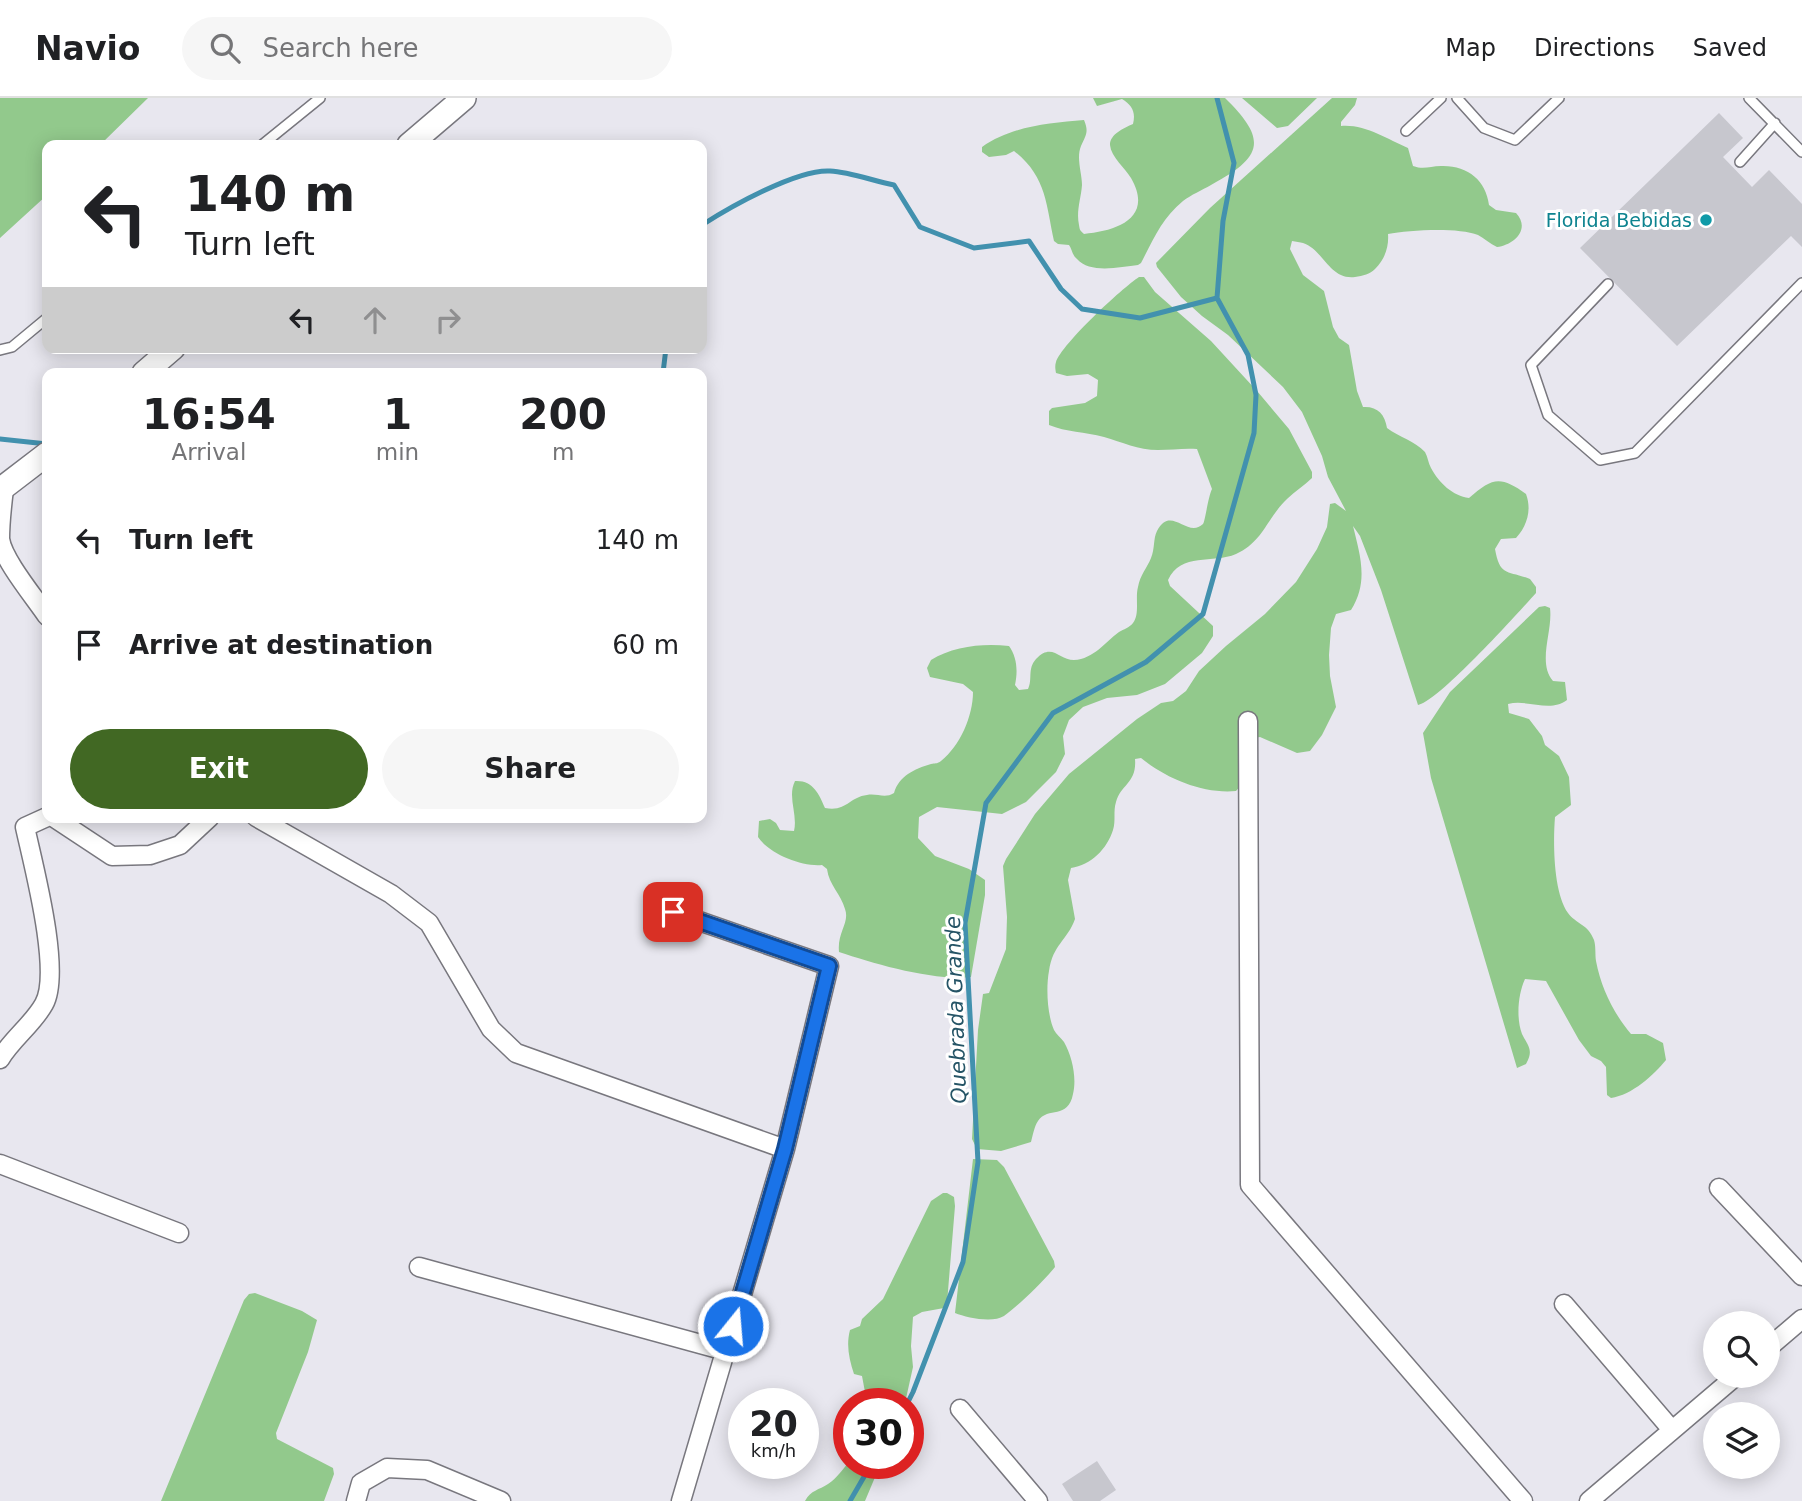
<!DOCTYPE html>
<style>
body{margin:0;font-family:"DejaVu Sans",sans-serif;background:#f6f6f6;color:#202124;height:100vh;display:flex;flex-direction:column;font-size:26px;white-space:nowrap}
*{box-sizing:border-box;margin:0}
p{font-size:23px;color:#757577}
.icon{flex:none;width:38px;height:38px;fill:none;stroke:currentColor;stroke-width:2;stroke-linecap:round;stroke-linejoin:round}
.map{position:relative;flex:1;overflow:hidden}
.details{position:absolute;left:42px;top:270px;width:665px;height:455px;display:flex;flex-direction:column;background:#fff;border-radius:14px;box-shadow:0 4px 18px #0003}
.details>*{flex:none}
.banner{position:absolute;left:42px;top:42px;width:665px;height:214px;border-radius:14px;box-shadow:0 4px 18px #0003;background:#fff;color:#202124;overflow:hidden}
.controls{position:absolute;left:1703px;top:1213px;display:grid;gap:14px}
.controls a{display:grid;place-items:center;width:77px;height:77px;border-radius:50%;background:#fff;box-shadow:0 4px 18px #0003;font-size:35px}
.speed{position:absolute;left:728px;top:1290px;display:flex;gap:14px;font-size:35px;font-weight:700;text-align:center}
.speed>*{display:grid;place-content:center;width:91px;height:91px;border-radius:50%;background:#fff;box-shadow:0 4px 18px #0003;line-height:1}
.speed small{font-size:18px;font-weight:400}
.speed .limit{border:10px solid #d22;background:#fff;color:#111}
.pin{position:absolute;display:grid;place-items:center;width:60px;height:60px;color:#fff;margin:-30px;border-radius:14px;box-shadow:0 4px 10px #0006}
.me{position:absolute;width:77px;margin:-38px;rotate:17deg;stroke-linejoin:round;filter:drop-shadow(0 0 5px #0008)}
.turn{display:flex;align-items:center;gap:24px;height:147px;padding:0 28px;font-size:32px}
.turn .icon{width:91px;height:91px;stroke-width:2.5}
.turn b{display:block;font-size:49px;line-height:60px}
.lanes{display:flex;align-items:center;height:66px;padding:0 28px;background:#0003;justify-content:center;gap:35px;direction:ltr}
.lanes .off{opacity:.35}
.eta{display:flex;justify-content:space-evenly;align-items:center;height:119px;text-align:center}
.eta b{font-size:42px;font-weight:800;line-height:49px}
.primary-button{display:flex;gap:14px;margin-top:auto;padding:14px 28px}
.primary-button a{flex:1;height:80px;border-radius:42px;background:#416823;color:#fff;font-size:28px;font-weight:800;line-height:80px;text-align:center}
.primary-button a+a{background:#f6f6f6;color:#202124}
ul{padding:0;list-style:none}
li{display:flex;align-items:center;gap:21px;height:105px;padding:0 28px}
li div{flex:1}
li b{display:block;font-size:26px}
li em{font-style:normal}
header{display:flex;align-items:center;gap:42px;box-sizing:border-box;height:98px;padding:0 35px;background:#fff;border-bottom:2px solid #e0e0e0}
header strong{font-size:33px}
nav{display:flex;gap:38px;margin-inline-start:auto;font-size:24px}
.search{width:490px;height:63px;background:#f6f6f6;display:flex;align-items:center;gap:18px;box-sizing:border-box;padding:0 24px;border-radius:38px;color:#757577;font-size:26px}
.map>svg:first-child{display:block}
.green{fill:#92c98c}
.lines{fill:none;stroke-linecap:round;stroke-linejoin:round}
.stream{stroke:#4291ae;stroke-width:5}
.building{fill:#c7c7ce}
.lane-casing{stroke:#78777e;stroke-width:12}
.street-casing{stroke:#78777e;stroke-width:21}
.secondary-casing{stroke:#78777e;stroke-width:26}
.lane{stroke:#fff;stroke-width:9}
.street{stroke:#fff;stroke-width:18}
.secondary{stroke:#fff;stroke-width:23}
.route-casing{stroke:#114b97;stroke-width:18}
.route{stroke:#1a73e8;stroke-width:12}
.culture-dot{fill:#0f9aa8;stroke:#fff;stroke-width:2.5}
.labels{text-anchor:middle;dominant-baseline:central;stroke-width:6;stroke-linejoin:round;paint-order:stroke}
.culture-label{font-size:19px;fill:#0d838f;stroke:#fff;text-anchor:end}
.water-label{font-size:21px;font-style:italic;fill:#255466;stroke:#fff}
</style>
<header>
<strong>Navio</strong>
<div class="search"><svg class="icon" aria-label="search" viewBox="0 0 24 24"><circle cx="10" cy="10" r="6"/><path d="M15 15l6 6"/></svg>Search here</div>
<nav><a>Map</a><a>Directions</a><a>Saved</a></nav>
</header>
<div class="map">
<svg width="1802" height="1403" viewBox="0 0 1802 1403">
<rect width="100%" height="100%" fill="#e8e7ef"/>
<path class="green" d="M0,0H148L100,47H47V97L0,140Z
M1093,0H1225C1268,42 1263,59 1211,87C1202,92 1191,97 1183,103C1162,120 1153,142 1141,165L1138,167C1120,169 1090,176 1077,161C1072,157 1072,151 1069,147L1058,146L1054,143C1046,107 1047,79 1014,53L1006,57L989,59L982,54V49C1012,28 1049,25 1084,22C1089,34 1086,37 1081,48C1076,60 1082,75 1082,87C1081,101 1076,113 1079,127C1080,133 1080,132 1084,136C1117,133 1154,120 1131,80C1125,70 1111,59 1110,47C1110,36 1124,30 1133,26C1136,14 1132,7 1122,1L1097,8Z
M1242,0H1317L1288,28L1277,30Z
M1332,0H1357L1355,7L1341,24V28C1365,26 1387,41 1408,50L1413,68C1424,72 1430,68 1441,68C1467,67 1486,82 1489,107L1496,112L1516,115C1531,131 1514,147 1497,149C1490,146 1484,140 1478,137C1458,129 1409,132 1388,136C1389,149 1385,161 1375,171C1370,176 1363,178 1355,179C1329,182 1324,152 1303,145C1300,144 1296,144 1292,143L1290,151L1303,177L1324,193L1333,229L1339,240L1349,247L1357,293L1363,309C1377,308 1385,316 1387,330C1399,339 1415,343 1425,354C1428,359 1428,365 1431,370C1439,385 1453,398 1469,400C1492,380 1500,377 1526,396C1532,412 1527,428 1516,440L1501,441L1495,451C1500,479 1507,472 1530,481L1536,489V495C1519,514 1437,605 1418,607L1381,492L1360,438L1353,428C1360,457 1369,484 1351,512L1336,516L1331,530L1329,557L1330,578L1336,609L1322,637L1310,653L1297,655L1260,639L1248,641L1242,686L1236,693C1203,696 1167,681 1141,660L1135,661C1137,685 1121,686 1116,704C1113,713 1116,723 1113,732C1107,751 1091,767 1071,770L1068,782L1075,821C1067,843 1053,846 1049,873C1046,889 1047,916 1054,932C1056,936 1061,940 1064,944C1072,958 1077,980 1073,996C1068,1022 1048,1008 1038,1023C1034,1029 1033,1037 1031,1044L1001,1053L977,1051L972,1041L978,932L983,896L989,895L1006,851L1007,819L1003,768L1006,761L1035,716L1069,676L1137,621L1161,605L1173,603L1186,593L1199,573L1226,548L1265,516L1296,484L1317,451L1327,429L1330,406L1335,405L1346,413L1328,379L1322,358L1302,314L1283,289L1228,237L1202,218L1181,199L1157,169L1156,165L1210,110Z
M1139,179H1144L1155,194L1211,243L1257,293L1289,331L1312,374V380C1304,388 1295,393 1287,401C1266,421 1264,443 1236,456C1213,466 1181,454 1168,482L1170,488L1213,528V538L1202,555L1165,586L1137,597L1107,600L1083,609L1069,622L1063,638L1065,656L1056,674L1026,704L1002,716L937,709L919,719L918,740L935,758L969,771L985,782V797L971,879C933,883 875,866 839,854C837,834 850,825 845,811C841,796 829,787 827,771L822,767C802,769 769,756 758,739L759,723L770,721L776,725L780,732L794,733C798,716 787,699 795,683C813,682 819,696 825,710C847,714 849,699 867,697C877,695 885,701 894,695C899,678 914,671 931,666C936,665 937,666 941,663C960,648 973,618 973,594L963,586L930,579L927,570L931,562C953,548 984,545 1009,548C1017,559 1018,573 1015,587L1019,592L1028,591C1033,581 1027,571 1036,561C1052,544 1059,562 1074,562C1094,561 1105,544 1119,534C1124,531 1129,530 1133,525C1140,516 1135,500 1138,489C1140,477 1147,470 1151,460C1155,451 1153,441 1157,433C1171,406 1187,441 1203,426C1205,424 1208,399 1212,391L1197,351C1184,350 1171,352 1158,352C1138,352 1122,344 1104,339C1085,334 1066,334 1049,327V313L1052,310L1085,305L1097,298L1098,282L1088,276L1067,278L1056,275C1055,270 1055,267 1056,264C1062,246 1122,190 1139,179Z
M1545,508L1550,510C1553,534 1537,564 1553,583L1565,584L1567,602C1550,615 1528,601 1508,606L1509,615L1529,621L1542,638L1545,647L1559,658L1569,679L1571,707L1555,719C1553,743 1553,794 1568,815C1576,826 1588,826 1594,842C1596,848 1595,857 1596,863C1601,890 1614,916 1631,936H1646L1663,945L1666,962C1654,977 1632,997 1611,1000L1607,997L1606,969L1601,963L1591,958L1579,942L1546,883L1525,881C1518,896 1516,920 1522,936C1528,948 1534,952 1526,966L1517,970L1431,680L1423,635L1450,594L1539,509Z
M973,1061L997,1062L1004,1069L1054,1163L1055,1169C1042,1185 1019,1207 1004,1218C993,1225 967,1220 955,1215Z
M943,1095H947L954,1099L955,1108L947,1205L944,1210L922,1214L913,1219L911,1248L913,1269L905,1305H874L865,1294L862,1278L854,1276C849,1261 846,1247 850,1232L860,1228L862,1221L883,1201L931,1103Z
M255,1195L302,1213L317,1222L308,1254L276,1335L277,1341L333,1370L334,1376L324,1403H161L244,1202L249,1196Z
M849,1364L881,1365L865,1403H805C811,1392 819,1392 828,1386C837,1380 842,1372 849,1364Z"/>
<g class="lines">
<path class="stream" d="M702,127C730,109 797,71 830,73C851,74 873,83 894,87L920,129L974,150L1029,143L1061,191L1082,211L1140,220L1217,200
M663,275L666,250
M0,341L47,346
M907,1306L913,1294L963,1164L978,1064L965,825L986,705L1053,615L1146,564L1203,516L1254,335L1256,297L1248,257L1217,200L1223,123L1234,65L1217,0
M850,1403L872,1365"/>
</g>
<path class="building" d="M1719,15L1743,40L1723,59L1752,89L1769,72L1802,106V149L1791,138L1677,248L1580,150Z
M1097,1363L1116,1392L1100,1403H1073L1062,1386Z"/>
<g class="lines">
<g class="lane-casing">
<path id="lane" d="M1457,0L1484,30L1515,42L1559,0
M1749,0L1802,54
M1406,33L1441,0
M262,47L320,0
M1740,64L1775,25
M1608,186L1531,267L1548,317L1600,362L1635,355L1802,185
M0,252L12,249L47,220"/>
</g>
<g class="street-casing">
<path id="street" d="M4,391C2,407 0,425 0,441C3,462 35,500 47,518
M1248,623L1250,1087L1523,1403
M53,719L112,758L150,757L180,747L210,719
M256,719L391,796L429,825L491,931L516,955L785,1051L681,1403
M673,814L829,868L785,1051
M0,961C12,941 33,926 44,906C62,874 33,766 25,729L47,719
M0,1066L179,1135
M1719,1090L1802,1178
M419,1169L726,1253
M1564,1206L1672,1332
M1768,1250L1802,1221
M960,1311L1038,1403
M356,1403L361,1385L387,1370L427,1372L501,1403
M1589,1403L1736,1278"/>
</g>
<g class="secondary-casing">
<path id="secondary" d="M409,47L464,0
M144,275L173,250
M0,392L47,356"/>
</g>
<use href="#lane" class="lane"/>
<use href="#street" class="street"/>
<use href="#secondary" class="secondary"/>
</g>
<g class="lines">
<g class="route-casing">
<path id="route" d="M673,814L829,868L785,1051L733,1228"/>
</g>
<use href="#route" class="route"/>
</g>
<circle class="culture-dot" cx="1706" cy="122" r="7"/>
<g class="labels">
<g class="culture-label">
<text x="1692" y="122">Florida Bebidas</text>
</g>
<g class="water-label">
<text transform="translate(956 912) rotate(-92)">Quebrada Grande</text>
</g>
</g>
</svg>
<div class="controls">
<a><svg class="icon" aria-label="search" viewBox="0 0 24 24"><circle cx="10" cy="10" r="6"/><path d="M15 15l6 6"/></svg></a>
<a><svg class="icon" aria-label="layers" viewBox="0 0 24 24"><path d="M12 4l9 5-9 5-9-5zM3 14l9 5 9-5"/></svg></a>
</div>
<div class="speed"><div>20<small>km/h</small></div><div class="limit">30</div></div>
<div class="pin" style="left:673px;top:814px;background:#d93025"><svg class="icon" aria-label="arrive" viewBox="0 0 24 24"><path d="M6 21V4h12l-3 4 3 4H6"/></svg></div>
<svg class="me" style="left:733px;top:1228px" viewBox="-20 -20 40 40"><circle r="17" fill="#1a73e8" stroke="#fff" stroke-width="3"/><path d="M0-11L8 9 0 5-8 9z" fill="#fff"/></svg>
<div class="banner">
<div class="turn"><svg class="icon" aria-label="left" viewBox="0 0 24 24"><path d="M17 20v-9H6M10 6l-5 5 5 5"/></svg><div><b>140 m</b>Turn left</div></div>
<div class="lanes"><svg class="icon" aria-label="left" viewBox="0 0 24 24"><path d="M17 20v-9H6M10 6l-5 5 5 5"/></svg><svg class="icon off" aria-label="ahead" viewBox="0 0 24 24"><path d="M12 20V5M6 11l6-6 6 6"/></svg><svg class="icon off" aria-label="right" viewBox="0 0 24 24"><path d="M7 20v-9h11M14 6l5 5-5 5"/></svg></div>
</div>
<section class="details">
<div class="eta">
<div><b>16:54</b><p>Arrival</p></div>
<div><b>1</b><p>min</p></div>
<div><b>200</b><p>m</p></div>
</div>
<ul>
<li><svg class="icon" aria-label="left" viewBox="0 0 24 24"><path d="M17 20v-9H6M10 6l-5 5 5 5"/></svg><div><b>Turn left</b></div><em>140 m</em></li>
<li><svg class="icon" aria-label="arrive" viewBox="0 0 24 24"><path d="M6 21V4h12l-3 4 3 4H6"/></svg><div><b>Arrive at destination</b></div><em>60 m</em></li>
</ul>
<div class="primary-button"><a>Exit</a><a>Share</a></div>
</section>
</div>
